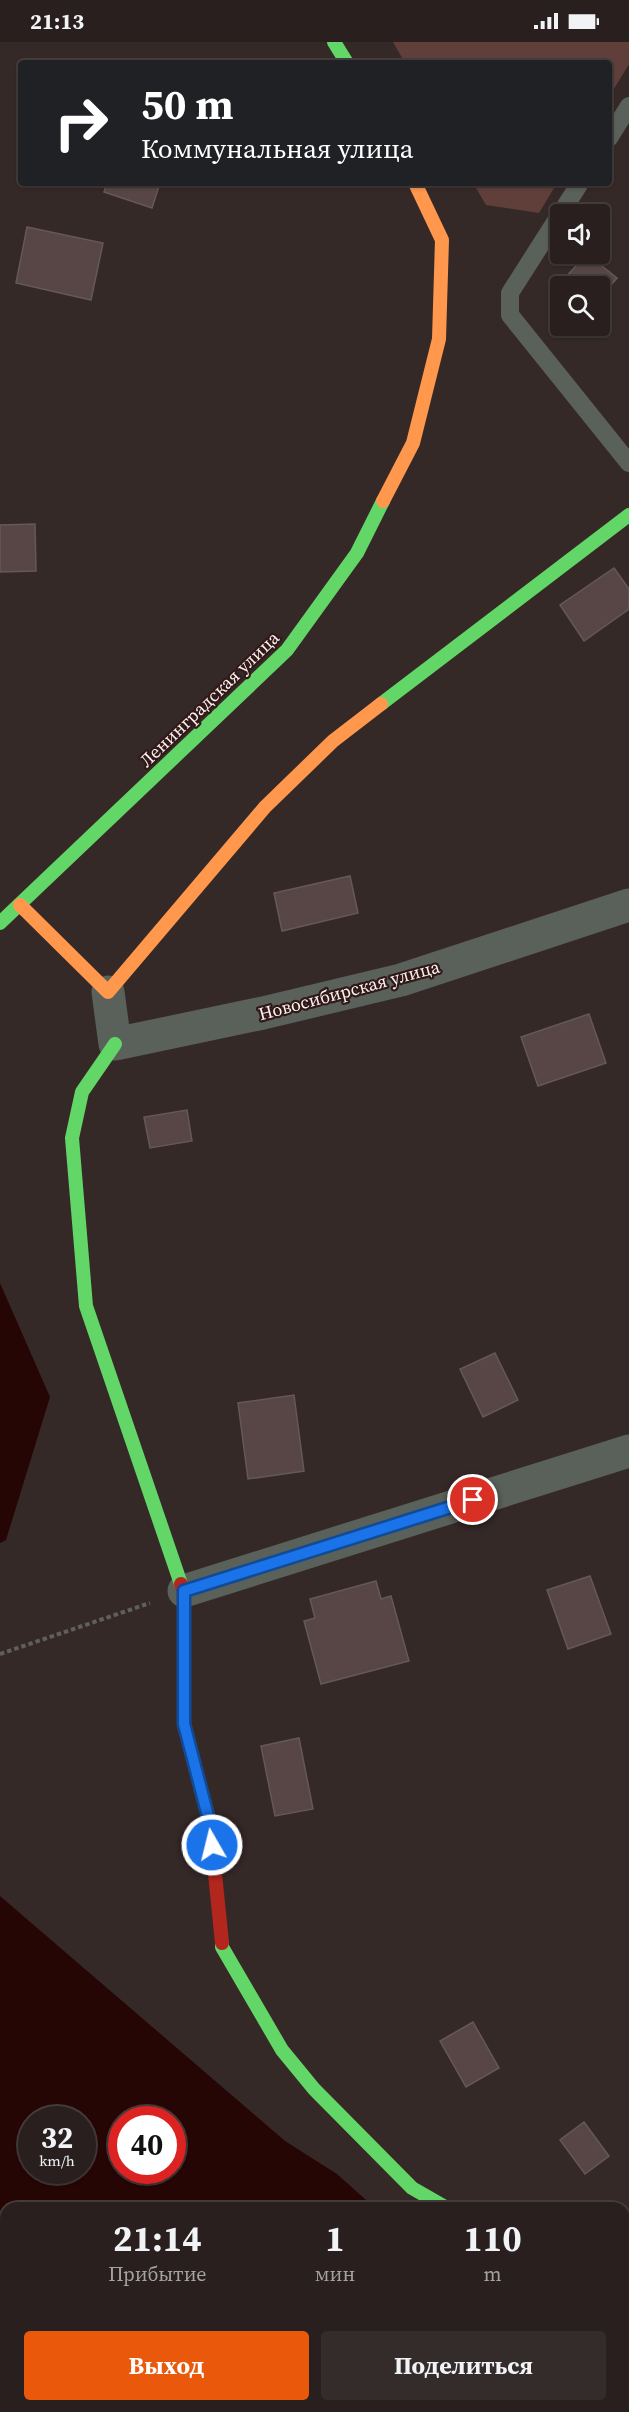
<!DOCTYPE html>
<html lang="ru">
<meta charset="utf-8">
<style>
body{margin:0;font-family:"Source Serif 4",serif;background:#342c2b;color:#f1f3f6;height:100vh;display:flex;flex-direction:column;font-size:22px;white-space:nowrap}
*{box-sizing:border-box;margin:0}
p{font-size:20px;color:#a5a2a4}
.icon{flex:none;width:33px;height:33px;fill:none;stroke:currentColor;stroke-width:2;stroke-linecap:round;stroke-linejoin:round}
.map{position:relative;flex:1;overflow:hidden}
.panel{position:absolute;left:0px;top:2160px;width:630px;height:210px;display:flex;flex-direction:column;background:#281f1e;border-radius:18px 18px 0 0;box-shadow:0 2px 4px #0004,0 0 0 2px #443d3c}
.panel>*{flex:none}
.banner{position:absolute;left:18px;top:18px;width:594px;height:126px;border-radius:6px;box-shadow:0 2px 4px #0004,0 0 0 2px #443d3c;background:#202124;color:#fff;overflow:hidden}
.buttons{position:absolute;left:550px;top:162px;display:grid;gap:12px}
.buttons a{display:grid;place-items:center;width:60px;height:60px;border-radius:6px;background:#281f1e;box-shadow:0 2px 4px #0004,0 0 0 2px #443d3c;font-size:30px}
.speed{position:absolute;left:18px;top:2064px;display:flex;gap:12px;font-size:30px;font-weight:700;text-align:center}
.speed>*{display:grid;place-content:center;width:78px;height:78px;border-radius:50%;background:#281f1e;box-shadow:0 2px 4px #0004,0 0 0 2px #443d3c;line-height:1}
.speed small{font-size:15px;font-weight:400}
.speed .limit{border:9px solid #d22;background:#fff;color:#111}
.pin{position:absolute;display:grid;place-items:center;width:51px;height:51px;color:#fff;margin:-26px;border:3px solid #fff;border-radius:50%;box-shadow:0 2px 6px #0007}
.me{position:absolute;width:66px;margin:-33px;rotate:352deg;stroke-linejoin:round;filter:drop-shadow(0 0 4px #0008)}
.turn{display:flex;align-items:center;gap:21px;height:126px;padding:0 24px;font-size:27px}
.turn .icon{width:78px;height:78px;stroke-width:2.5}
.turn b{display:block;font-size:42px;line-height:51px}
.eta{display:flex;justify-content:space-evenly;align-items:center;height:102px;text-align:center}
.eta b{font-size:36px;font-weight:700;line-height:42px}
.cta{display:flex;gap:12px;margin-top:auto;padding:12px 24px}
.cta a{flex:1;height:69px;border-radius:6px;background:#ea580c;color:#fff;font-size:24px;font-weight:700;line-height:69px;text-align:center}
.cta a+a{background:#342c2b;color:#f1f3f6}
.status{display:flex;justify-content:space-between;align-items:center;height:42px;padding:0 30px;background:#281f1e;direction:ltr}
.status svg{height:16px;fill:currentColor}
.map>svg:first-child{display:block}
.green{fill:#603f3b}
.water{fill:#260505;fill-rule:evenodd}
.building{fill:#574645;stroke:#645958;stroke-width:1.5}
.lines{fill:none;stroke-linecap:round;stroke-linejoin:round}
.path{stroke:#5d605b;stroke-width:4;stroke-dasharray:4.5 3;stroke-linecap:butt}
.lane{stroke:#59615a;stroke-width:18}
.street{stroke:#59615a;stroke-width:33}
.fast{stroke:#63d668;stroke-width:14}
.slow{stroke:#ff974d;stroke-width:14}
.jam{stroke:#b3261e;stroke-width:14}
.route-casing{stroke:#114b97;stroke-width:15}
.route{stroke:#1a73e8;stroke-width:10}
.labels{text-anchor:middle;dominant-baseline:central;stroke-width:4.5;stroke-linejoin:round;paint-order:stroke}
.street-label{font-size:18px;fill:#fef1f0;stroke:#301a18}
</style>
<div class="status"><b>21:13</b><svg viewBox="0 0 49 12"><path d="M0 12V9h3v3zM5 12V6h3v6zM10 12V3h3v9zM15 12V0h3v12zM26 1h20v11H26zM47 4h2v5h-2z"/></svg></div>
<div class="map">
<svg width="629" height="2370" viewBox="0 0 629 2370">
<rect width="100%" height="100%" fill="#352928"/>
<path class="green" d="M393,0H629V22L609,55V21H405Z
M473,141H557L539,171L486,163Z"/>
<path class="water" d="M0,1241L50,1355L6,1498L0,1501Z
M0,1854L285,2099L337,2132L375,2166H6V2364H624V2304L629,2306V2370H0ZM32,2078H82V2128H32ZM122,2078H172V2128H122Z"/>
<path class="building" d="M107,141H160L152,166L104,150Z
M27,185L103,201L91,258L16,241Z
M587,212L617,236L600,255V244H561V258L552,250Z
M35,482L36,529L0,530V483Z
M614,526L629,547V567L584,599L560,563Z
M350,834L358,871L282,889L274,851Z
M589,972L606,1021L538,1044L521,995Z
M187,1068L192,1099L150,1106L144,1075Z
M495,1311L518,1358L483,1375L460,1327Z
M294,1353L304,1429L248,1437L238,1361Z
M590,1534L611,1592L568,1607L547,1548Z
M376,1539L381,1557L391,1554L409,1619L321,1642L304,1579L315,1576L310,1557Z
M299,1696L313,1767L275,1774L261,1704Z
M473,1980L499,2026L466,2045L440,1999Z
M584,2080L609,2114L585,2132L560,2098Z"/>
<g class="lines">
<path class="path" d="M0,1612L150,1561"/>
<path class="lane" d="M609,96L629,64
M580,141L510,251V273L629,421"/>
<path class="street" d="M108,950L115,1002L263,971L401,938L629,863
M184,1549L629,1409
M624,2250L629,2252"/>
<path class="fast" d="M334,0L347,21
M381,662L629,473
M0,881L287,608L357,511L383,459
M115,1002L82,1050L72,1096L86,1264L181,1542
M222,1901V1905L282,2008L314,2047L412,2146L447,2166"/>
<path class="slow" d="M383,459L413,401L439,297L442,198L415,141
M20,863L108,950L265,765L333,699L381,662"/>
<path class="jam" d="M181,1542L184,1549V1682L210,1782L222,1901"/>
</g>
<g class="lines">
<g class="route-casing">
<path id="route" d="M212,1803L210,1782L184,1682V1549L473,1458"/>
</g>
<use href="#route" class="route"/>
</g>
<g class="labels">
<g class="street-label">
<text transform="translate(209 657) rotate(-44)">Ленинградская улица</text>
<text transform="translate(349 948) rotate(-15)">Новосибирская улица</text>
</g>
</g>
</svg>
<div class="buttons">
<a><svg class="icon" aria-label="sound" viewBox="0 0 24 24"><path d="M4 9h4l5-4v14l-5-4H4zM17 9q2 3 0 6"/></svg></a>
<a><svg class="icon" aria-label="search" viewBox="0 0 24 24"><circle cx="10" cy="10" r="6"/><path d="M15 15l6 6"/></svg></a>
</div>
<div class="speed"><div>32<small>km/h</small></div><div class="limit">40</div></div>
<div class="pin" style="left:473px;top:1458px;background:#d93025"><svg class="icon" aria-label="arrive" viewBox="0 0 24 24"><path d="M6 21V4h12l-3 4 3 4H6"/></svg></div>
<svg class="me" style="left:212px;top:1803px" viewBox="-20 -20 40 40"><circle r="17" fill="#1a73e8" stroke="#fff" stroke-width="3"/><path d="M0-11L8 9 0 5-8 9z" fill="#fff"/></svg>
<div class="banner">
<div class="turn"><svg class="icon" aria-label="right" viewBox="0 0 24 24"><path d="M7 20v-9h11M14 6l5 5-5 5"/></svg><div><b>50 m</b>Коммунальная улица</div></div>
</div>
<section class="panel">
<div class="eta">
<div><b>21:14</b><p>Прибытие</p></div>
<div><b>1</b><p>мин</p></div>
<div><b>110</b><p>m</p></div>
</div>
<div class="cta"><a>Выход</a><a>Поделиться</a></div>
</section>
</div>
